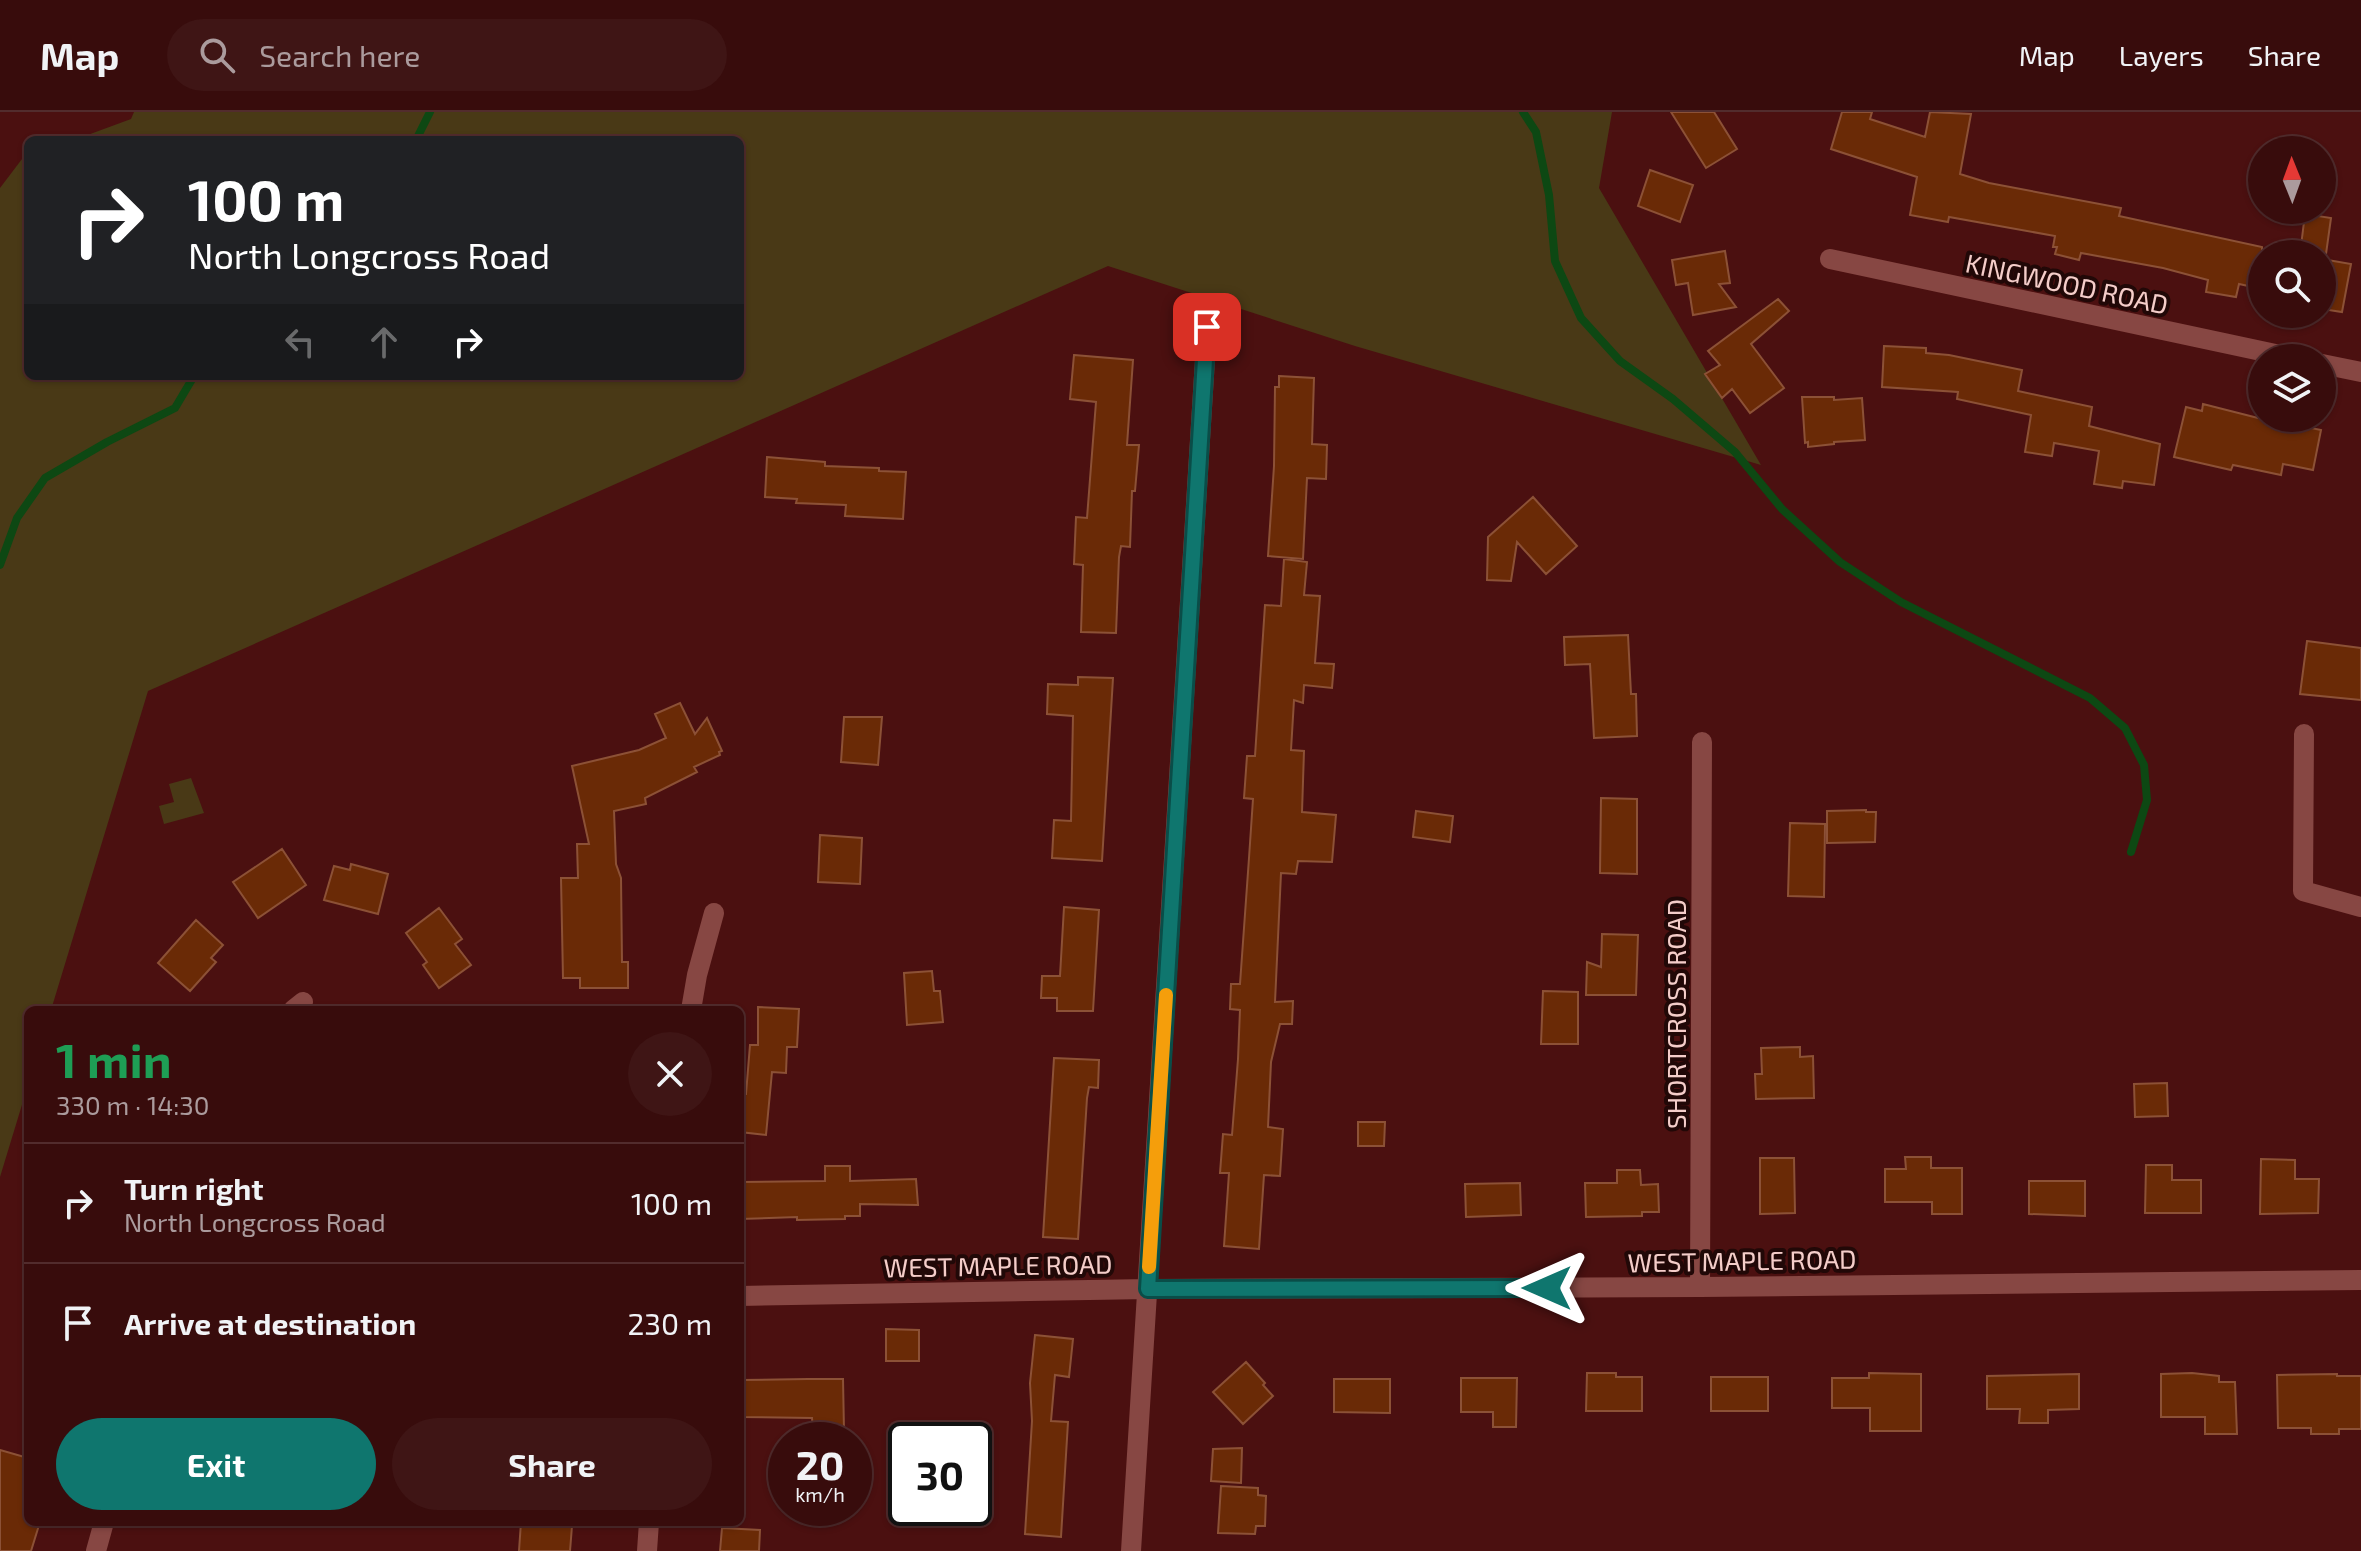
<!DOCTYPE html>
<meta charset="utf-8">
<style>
body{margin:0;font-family:"Exo 2",sans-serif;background:#3f1515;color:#f1f3f6;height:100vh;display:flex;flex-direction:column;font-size:30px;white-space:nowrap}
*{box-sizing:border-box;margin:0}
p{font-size:26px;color:#ab9b9d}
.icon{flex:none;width:44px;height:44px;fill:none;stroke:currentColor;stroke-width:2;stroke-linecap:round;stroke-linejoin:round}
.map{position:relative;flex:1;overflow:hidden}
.sheet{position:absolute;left:24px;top:894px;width:720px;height:520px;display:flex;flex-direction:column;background:#380c0c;border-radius:12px;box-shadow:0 2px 6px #0004,0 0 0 2px #522c2d}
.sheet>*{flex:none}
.banner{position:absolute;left:24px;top:24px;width:720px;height:244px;border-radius:12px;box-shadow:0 2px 6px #0004,0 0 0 2px #522c2d;background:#202124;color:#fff;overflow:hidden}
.needle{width:52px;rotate:359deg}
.buttons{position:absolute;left:2248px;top:24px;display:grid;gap:16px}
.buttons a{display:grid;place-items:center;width:88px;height:88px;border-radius:50%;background:#380c0c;box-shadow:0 2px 6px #0004,0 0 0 2px #522c2d;font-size:40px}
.speed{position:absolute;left:768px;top:1310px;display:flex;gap:16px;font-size:40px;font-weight:700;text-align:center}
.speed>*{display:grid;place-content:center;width:104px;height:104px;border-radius:50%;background:#380c0c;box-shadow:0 2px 6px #0004,0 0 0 2px #522c2d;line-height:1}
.speed small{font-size:20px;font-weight:400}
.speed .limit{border:4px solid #111;border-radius:12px;background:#fff;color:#111}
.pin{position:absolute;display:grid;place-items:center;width:68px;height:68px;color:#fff;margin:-34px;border-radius:16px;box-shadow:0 4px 12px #0006}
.me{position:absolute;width:88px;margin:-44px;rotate:270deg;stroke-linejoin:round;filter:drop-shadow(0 0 6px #0008)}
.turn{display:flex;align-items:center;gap:28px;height:168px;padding:0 32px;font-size:36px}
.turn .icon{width:104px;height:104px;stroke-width:2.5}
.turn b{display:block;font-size:56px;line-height:68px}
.lanes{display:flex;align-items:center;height:76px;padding:0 32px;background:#0003;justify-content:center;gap:40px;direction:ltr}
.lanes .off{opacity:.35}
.round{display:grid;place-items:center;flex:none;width:84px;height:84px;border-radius:42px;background:#3f1515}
.head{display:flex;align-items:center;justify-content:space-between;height:136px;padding:0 32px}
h1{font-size:48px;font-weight:700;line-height:60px;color:#1e9e55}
.primary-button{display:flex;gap:16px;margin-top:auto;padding:16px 32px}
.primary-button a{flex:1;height:92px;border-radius:48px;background:#0f766e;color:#fff;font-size:32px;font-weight:700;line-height:92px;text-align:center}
.primary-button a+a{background:#3f1515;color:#f1f3f6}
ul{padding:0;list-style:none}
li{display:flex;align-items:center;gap:24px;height:120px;padding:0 32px;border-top:2px solid #522c2d}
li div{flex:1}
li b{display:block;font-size:30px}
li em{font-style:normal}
header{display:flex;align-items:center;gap:48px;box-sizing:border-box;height:112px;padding:0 40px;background:#380c0c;border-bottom:2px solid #522c2d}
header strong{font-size:38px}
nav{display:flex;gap:44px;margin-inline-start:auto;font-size:28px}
.search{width:560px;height:72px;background:#3f1515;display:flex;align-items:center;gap:20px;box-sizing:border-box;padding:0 28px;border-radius:44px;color:#ab9b9d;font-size:30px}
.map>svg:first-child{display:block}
.green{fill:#493916}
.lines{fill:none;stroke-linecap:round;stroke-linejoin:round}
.stream{stroke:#0d4813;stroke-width:8}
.building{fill:#6a2a06;stroke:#8c5136;stroke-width:2}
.street{stroke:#874743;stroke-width:20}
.route-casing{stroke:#0a4d48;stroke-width:20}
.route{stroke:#0f766e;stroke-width:14}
.slow{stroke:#f59e0b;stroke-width:14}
.labels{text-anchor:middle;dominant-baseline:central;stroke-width:8;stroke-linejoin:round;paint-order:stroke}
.street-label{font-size:26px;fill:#f4cdc9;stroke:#210807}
</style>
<header>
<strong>Map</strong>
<div class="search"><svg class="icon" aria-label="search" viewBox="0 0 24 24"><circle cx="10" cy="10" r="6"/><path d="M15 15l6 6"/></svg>Search here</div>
<nav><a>Map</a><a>Layers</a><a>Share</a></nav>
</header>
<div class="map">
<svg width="2361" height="1439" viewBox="0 0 2361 1439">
<rect width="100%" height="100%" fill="#4b1010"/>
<path class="green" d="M134,0H1612L1599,76L1761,353L1355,234L1108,154L148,579L51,898H28V973L0,1065V76L22,47L28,45V264H740V28H74L131,7Z
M191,666L204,701L164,712L159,694L174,690L169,672Z"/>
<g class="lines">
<path class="stream" d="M1523,0L1536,20L1549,83L1555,149L1581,206L1620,249L1673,287L1735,340L1782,397L1840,450L1901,490L2090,586L2125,616L2144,653L2147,688L2131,740
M416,28L430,0
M0,453L17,406L45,366L107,330L175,296L194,264"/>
</g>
<path class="building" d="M1671,0H1714L1737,37L1706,56Z
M1842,0H1872L1870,7L1925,25L1930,0L1971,2L1960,62L1989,71L2121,96L2119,104L2262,135V177L2239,172L2236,185L2206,180L2208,168L2163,156L2081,141L2079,148L2055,142L2057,135H2053L2055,124L1949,105L1948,110L1910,103L1917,65L1831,37Z
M1650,58L1693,73L1680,110L1638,94Z
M2305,102L2331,106L2326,142H2300Z
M1725,139L1730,171L1719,172L1736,195L1693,203L1688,171L1676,173L1672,148Z
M2322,147L2351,152L2342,200L2322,197Z
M1778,187L1789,199L1751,232L1784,276L1750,301L1732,277L1722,286L1705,262L1720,253L1708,239Z
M1884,234L1926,236V241L1949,243L2022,258L2018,279L2092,295L2089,314L2160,332L2154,373L2123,369L2122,376L2094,372L2099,339L2054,331L2052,344L2025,340L2031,303L1957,287L1958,280L1882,275Z
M1074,243L1133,248L1127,333H1139L1135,379H1132L1130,435L1121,434L1119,445L1116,521L1081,520L1083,453L1074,452L1076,405L1087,406L1096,290L1070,287Z
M1279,264L1314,266L1312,332L1327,333L1326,367L1307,366L1303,447L1268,444L1274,354L1275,275H1279Z
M1802,285H1834V288L1862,286L1865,328L1834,330V332L1808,335V330L1805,331Z
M2203,292L2258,306L2293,309L2292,312L2321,318L2313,358L2283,352L2281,363L2233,353L2231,358L2174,345L2186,295L2202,299Z
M767,345L825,350V354L879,356V359L906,360L903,407L845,404L846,393L796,391L797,387L765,385Z
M1533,385L1577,434L1546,462L1517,430L1511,469L1487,468L1488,425Z
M1284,447L1307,450L1304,483L1320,484L1315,551L1334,552L1332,576L1304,573L1303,591L1294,588L1291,638L1304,639L1302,700L1336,703L1332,750L1298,749L1296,762L1281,761L1275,890L1293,889L1292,912H1280L1271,950L1268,1015L1283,1017L1280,1064L1264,1063L1259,1137L1224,1134L1229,1061H1220L1223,1022L1232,1023L1238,947L1240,898L1230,897L1231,872H1240L1249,746L1253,687L1244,686L1247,644H1255L1265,493L1281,494Z
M1628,523L1631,582H1636L1637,624L1594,626L1590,552L1565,553L1564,525Z
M2307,529L2361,536V588L2300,582Z
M1078,565L1113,566L1102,749L1052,746L1054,708L1071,709L1073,604L1047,602L1048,572L1078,573Z
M680,591L695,622L707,606L722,639L719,640L720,643L694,655L697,660L645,686L646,692L614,699L616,752L621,766L622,850H628V876H580V866H563L561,766H578L577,732H589L572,654L639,638L666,626L655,602Z
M844,605H882L878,653L841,650Z
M1601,686L1637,687V762L1600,761Z
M1866,698V700H1876L1875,730L1827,731V699Z
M1416,699L1453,704L1450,730L1413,725Z
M1790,711L1825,712L1824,785L1788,784Z
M820,723L862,726L860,772L818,770Z
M282,737L306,773L258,806L233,770Z
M351,752L388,762L378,802L324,788L334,754L350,758Z
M1064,795L1099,798L1093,899H1057V886H1041L1042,864H1060Z
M439,796L462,827L455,832L471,853L439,876L423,853L427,850L406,821Z
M196,808L223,833L211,846L216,850L190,879L158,851Z
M1602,822L1638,823L1636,883H1586L1587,850L1601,855Z
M932,859L934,879H940L943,910L907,913L904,861Z
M1543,879L1578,880V932H1541Z
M758,895L799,897L797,935H787L786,961L772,960L766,1023L740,1020V995L743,982H746L750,933H758Z
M1800,935V945L1813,944L1814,986L1756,987L1755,962H1762L1761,936Z
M1054,946L1099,948L1098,976L1089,975L1087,986L1078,1127L1043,1125Z
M2167,971L2168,1004L2135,1005L2134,972Z
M1358,1010H1385L1384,1034H1358Z
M1905,1045H1931V1056H1962V1102H1932V1090H1885V1057H1906Z
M1760,1046H1794L1795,1101L1760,1102Z
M2261,1047L2295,1048V1067H2319L2318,1101L2260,1102Z
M2146,1053H2172V1068H2201V1101H2145Z
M825,1054H850V1069L916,1067L918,1093L860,1092V1104H845V1107L797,1108V1105L740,1107V1070L825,1069Z
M1617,1058H1640L1641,1073L1658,1072L1659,1100H1642V1104L1586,1105L1585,1071H1617Z
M2029,1069H2085V1104L2029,1102Z
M1520,1071L1521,1103L1466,1105L1465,1072Z
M886,1217L919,1218V1249H886Z
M1035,1223L1073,1227L1069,1265L1055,1263L1051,1309L1068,1310L1061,1425L1025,1422L1032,1309L1030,1271Z
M1246,1250L1265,1271L1263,1273L1273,1284L1243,1312L1213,1280Z
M1587,1261H1616V1265H1642V1299H1586Z
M1869,1261L1921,1262V1319H1870V1296H1832V1266H1869Z
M2192,1261L2219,1264V1270H2235L2237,1322H2205V1305H2161V1262Z
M2079,1262V1297L2048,1298V1311H2019L2020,1297H1987V1264Z
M2337,1262V1264H2361V1317H2339V1322H2311V1316H2278L2277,1263Z
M1711,1265H1768V1299H1711Z
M1461,1266H1517L1516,1315H1493V1300H1461Z
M808,1267H843L844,1319H813L812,1306L740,1305V1268Z
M1334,1267H1390V1301L1334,1300Z
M1242,1336L1241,1371L1211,1369L1213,1337Z
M0,1338L28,1346V1410H40L31,1439H0Z
M1221,1374L1258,1376V1383L1266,1384L1265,1414H1256L1255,1422L1218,1421Z
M521,1410L572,1414L570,1439H519Z
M722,1416L760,1418L759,1439H720Z"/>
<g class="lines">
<path class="street" d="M1830,147L2294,246
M2322,252L2361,260
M2304,622L2303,779L2361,795
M293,898L303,890
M691,898L697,863L714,801
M1700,1175L1702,630
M740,1184L1148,1177L1700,1175L2361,1168
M96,1439L104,1410
M647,1439L649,1410
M1131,1439L1207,215"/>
</g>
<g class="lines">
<g class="route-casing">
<path id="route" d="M1207,215L1148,1177L1547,1176"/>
</g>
<use href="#route" class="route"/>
<path class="slow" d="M1149,1155L1166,883"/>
</g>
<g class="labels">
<g class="street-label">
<text transform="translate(2067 171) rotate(12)">KINGWOOD ROAD</text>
<text transform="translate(1675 902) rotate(-90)">SHORTCROSS ROAD</text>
<text transform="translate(1742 1148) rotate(-1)">WEST MAPLE ROAD</text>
<text transform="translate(998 1153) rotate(-1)">WEST MAPLE ROAD</text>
</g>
</g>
</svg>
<div class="buttons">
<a><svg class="needle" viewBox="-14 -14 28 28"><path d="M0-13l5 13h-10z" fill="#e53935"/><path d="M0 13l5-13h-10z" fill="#ab9b9d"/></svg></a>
<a><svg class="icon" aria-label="search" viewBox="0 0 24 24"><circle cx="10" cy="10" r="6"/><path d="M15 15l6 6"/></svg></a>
<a><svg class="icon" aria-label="layers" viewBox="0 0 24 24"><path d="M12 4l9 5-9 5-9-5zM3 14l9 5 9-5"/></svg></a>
</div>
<div class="speed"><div>20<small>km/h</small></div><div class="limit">30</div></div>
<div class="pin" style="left:1207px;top:215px;background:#d93025"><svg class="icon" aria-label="arrive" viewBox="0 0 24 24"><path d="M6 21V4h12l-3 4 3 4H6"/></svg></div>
<svg class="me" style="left:1547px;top:1176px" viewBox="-20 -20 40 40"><path d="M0-17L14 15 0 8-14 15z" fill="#0f766e" stroke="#fff" stroke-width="4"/></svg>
<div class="banner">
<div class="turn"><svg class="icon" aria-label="right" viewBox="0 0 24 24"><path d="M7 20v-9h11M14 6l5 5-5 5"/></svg><div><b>100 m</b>North Longcross Road</div></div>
<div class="lanes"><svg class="icon off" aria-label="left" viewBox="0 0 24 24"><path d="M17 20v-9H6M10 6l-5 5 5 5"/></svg><svg class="icon off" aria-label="ahead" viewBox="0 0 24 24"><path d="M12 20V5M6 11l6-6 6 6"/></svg><svg class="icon" aria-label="right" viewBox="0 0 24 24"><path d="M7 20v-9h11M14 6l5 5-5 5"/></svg></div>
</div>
<section class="sheet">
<div class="head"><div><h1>1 min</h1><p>330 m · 14:30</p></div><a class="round"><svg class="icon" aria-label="close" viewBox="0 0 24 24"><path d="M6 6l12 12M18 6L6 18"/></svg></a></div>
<ul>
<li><svg class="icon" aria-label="right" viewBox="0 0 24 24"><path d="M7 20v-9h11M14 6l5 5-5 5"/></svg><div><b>Turn right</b><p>North Longcross Road</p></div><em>100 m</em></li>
<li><svg class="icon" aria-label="arrive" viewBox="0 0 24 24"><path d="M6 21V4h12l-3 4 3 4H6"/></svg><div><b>Arrive at destination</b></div><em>230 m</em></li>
</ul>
<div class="primary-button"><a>Exit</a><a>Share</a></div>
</section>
</div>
